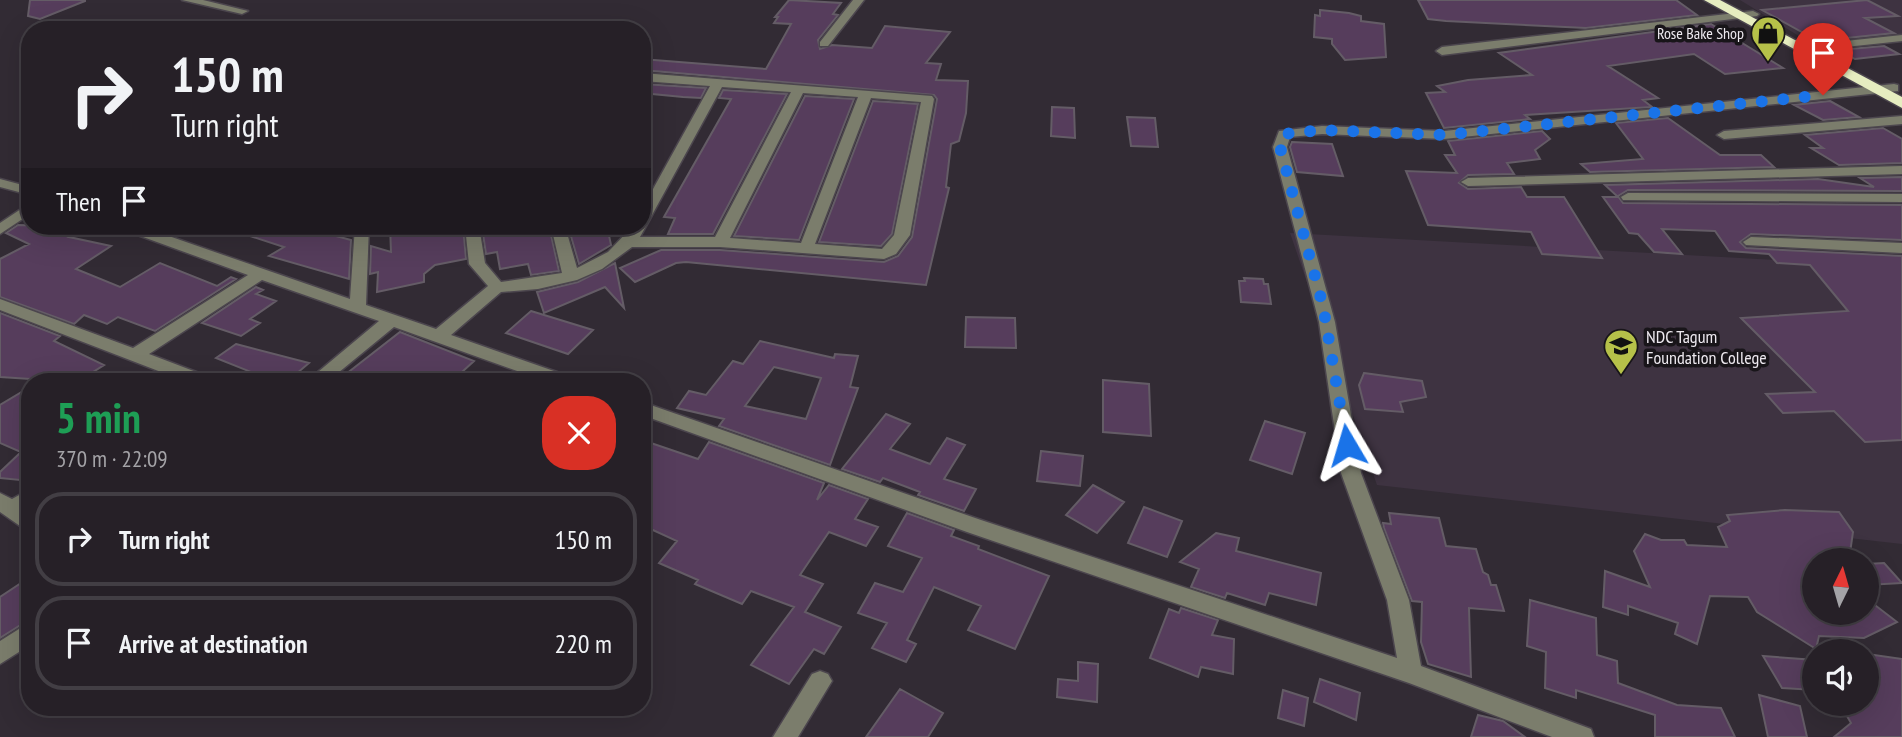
<!DOCTYPE html>
<meta charset="utf-8">
<style>
body{margin:0;font-family:"PT Sans Narrow",sans-serif;background:#2e282f;color:#f1f3f6;height:100vh;display:flex;flex-direction:column;font-size:26px;white-space:nowrap}
*{box-sizing:border-box;margin:0}
p{font-size:23px;color:#a4a3a7}
.icon{flex:none;width:38px;height:38px;fill:none;stroke:currentColor;stroke-width:2;stroke-linecap:round;stroke-linejoin:round}
.map{position:relative;flex:1;overflow:hidden}
.sheet{position:absolute;left:21px;top:373px;width:630px;height:343px;display:flex;flex-direction:column;background:#262027;border-radius:28px;box-shadow:0 7px 28px #0002,0 0 0 2px #423e44}
.sheet>*{flex:none}
.top-card{position:absolute;left:21px;top:21px;width:630px;height:214px;border-radius:28px;box-shadow:0 7px 28px #0002,0 0 0 2px #423e44;background:#262027;color:#f1f3f6;overflow:hidden}
.needle{width:46px;rotate:5deg}
.buttons{position:absolute;left:1802px;top:548px;display:grid;gap:14px}
.buttons a{display:grid;place-items:center;width:77px;height:77px;border-radius:50%;background:#262027;box-shadow:0 7px 28px #0002,0 0 0 2px #423e44;font-size:35px}
.pin{position:absolute;display:grid;place-items:center;width:60px;height:60px;color:#fff;margin:-72px -30px;border-radius:50% 50% 50% 0;rotate:-45deg;box-shadow:0 0 7px #0007}
.pin .icon{rotate:45deg}
.me{position:absolute;width:77px;margin:-38px;rotate:353deg;stroke-linejoin:round;filter:drop-shadow(0 0 5px #0008)}
.turn{display:flex;align-items:center;gap:24px;height:147px;padding:0 35px;font-size:32px}
.turn .icon{width:91px;height:91px;stroke-width:2.5}
.turn b{display:block;font-size:49px;line-height:60px}
.then{display:flex;align-items:center;height:66px;padding:0 35px;background:#0003;gap:14px;font-size:26px}
.round{display:grid;place-items:center;flex:none;width:74px;height:74px;border-radius:28px;background:#2e282f}
.summary{display:flex;align-items:center;justify-content:space-between;height:119px;padding:0 35px}
h1{font-size:42px;font-weight:700;line-height:52px;color:#1e9e55}
ul{padding:0;list-style:none}
li{display:flex;align-items:center;gap:21px;height:94px;margin:0 14px 10px;padding:0 21px;border:4px solid #423e44;border-radius:28px}
li div{flex:1}
li b{display:block;font-size:26px}
li em{font-style:normal}
.map>svg:first-child{display:block}
.built{fill:#3e3341}
.building{fill:#563d5c;stroke:#645c66;stroke-width:2;fill-rule:evenodd}
.lines{fill:none;stroke-linecap:round;stroke-linejoin:round}
.minor-casing{stroke:#4c464e;stroke-width:3}
.highway-casing{stroke:#4c464e;stroke-width:3}
.minor{fill:#7b7d6c;fill-rule:evenodd}
.highway{fill:#e6edc0;fill-rule:evenodd}
.route{stroke:#1a73e8;stroke-width:12;stroke-dasharray:0 21.6}
.labels{text-anchor:middle;dominant-baseline:central;stroke-width:7;stroke-linejoin:round;paint-order:stroke}
.far-poi-label{font-size:16px;fill:#ede9ef;stroke:#181519;text-anchor:end}
.poi-label{font-size:18px;fill:#ede9ef;stroke:#181519;text-anchor:start}
</style>
<div class="map">
<svg width="1902" height="737" viewBox="0 0 1902 737">
<rect width="100%" height="100%" fill="#322b34"/>
<path class="built" d="M1740,0H1902V36L1812,44Z
M1290,233L1902,267V544L1377,485Z"/>
<path class="building" d="M30,0H85V1L40,19L28,16Z
M789,0L841,3L833,14L838,15L818,40L820,49L832,45L872,48L885,26L950,32L926,63L941,64L936,80L968,81L966,113L959,141L951,144L946,187L949,188L926,285L686,262L676,263L635,282L620,268L661,250H720L884,262L898,256L912,237L937,99L934,95L642,70V60H654L766,69L791,24L774,23L778,17H775Z
M1418,0H1676L1697,15L1586,28L1446,21L1428,19Z
M1867,0L1898,16L1865,18L1894,33L1818,41L1762,10Z
M1320,10L1349,13L1361,16V21L1384,24L1386,57L1345,60L1332,44V39L1314,37L1315,15L1320,16Z
M1711,24L1783,68L1725,74L1694,54L1608,66L1658,98L1643,100L1652,107L1525,115L1530,119L1444,128L1426,93L1445,92L1437,86L1468,80L1532,75L1499,53Z
M1884,46L1899,54L1855,59L1839,50Z
M642,84L706,88L701,98L683,97L642,93Z
M723,90L787,94L713,234H668L675,218L664,217L731,99L719,98Z
M805,96L854,99L799,240L734,236Z
M873,101L918,104L892,234L881,246L819,242Z
M1830,101L1859,117L1823,120L1794,105Z
M1052,107L1074,108L1075,138L1051,136Z
M1127,117L1155,118L1158,147L1131,146Z
M1668,118L1720,155H1761L1774,167L1590,172L1581,164L1643,159L1616,123Z
M1883,128L1902,139V163L1839,165L1811,148H1823L1805,135Z
M1542,131L1550,139L1535,150L1540,159L1507,163L1514,174L1468,175L1459,183L1468,189L1521,187L1527,197H1564L1602,258L1542,254L1531,232L1428,225L1406,171L1457,173L1445,155H1455L1448,141Z
M1292,142L1332,144L1343,176L1297,172L1290,147Z
M1902,177V191L1628,190L1618,196L1623,203L1902,205V240L1751,234L1740,242L1746,248L1902,256V440L1865,442L1834,411L1783,413L1766,394L1815,392L1741,318L1848,311L1810,265L1777,263L1769,254L1729,251L1715,231L1662,229L1682,254L1654,252L1638,234L1629,233L1603,197H1618L1605,185L1818,179L1874,187L1860,178Z
M18,225L54,226L76,233L69,237L111,246L76,269L120,287L160,263L217,286L231,277L236,279L155,331L118,317L107,324L84,315L74,324L0,297V259L29,244L6,233Z
M233,226H336L325,233L351,240L349,279L269,256L284,247L232,230Z
M390,226H463L466,259L435,265L424,274V282L377,292L378,272L370,274L371,246L391,252Z
M549,226L559,271L531,275L528,264L500,269L497,252L486,254L483,234L513,227L514,232Z
M568,226H607L611,245L579,264Z
M615,263L624,308L605,287L544,313L537,292L578,282Z
M1244,278L1263,279L1264,284H1268L1271,304L1241,302L1239,281H1245Z
M256,287L263,290L256,294L276,301L250,319L260,323L241,336L202,323Z
M531,311L593,330L568,354L506,333Z
M0,313L60,336L54,341L104,365L77,382L0,377Z
M966,317L1015,318L1016,348L965,347Z
M400,332L474,361L451,382H433L407,375L400,382H332L343,372L346,374Z
M760,341L834,358L835,354L858,356L850,387L858,388L830,465L719,426L724,419L677,408L689,391L706,395L733,361L743,364ZM774,367L821,378L806,419L745,406Z
M236,344L309,363L289,380L265,373L261,376L216,358Z
M1364,373L1422,381L1426,397L1400,402L1403,412L1365,409L1359,385Z
M1103,380L1149,384L1151,436L1103,432Z
M30,387V481L0,478V472L21,452L0,443V405Z
M886,414L910,424L890,449L930,464L947,438L965,445L944,479L976,489L964,511L918,495L920,492L883,478L880,482L842,469Z
M1265,421L1305,433L1292,474L1250,460Z
M642,440L698,459L709,442L824,483L817,500L829,485L868,499L855,519L878,527L866,546L829,532L800,575L823,584L805,612L841,627L824,654L814,649L789,684L751,665L794,607L751,591L742,604L695,584L698,580L659,563L677,541L642,525Z
M1041,451L1083,456L1080,486L1037,481Z
M1093,485L1124,502L1097,533L1066,515Z
M1144,507L1182,521L1167,557L1128,543Z
M1785,510L1839,512L1853,532L1849,560H1815V612H1867V599L1897,622L1864,638L1819,636L1816,649L1757,612L1748,597L1710,596L1697,644L1675,634L1678,623L1628,606V615L1603,607L1605,571L1650,587L1634,551L1645,534L1661,540H1684L1687,545L1727,547L1718,527L1730,521L1727,515Z
M907,513L954,530L951,536L979,546L978,549L1049,576L1015,649L968,630L981,606L934,587L907,640L916,644L906,662L872,648L887,623L858,613L875,583L903,592L922,558L888,546Z
M1389,513L1439,518L1446,546L1476,549L1483,572L1488,575L1491,585H1496L1504,611L1469,608L1471,677L1428,664L1421,642L1422,602L1412,601L1384,528L1383,523L1391,524Z
M1216,533L1239,538L1236,551L1321,573L1316,605L1269,593L1265,605L1227,593L1225,598L1191,587L1199,569L1180,562Z
M1884,563L1902,583L1867,585V564Z
M30,577V619L0,638V597Z
M1530,600L1596,618L1597,655L1617,661L1618,683L1677,705L1721,708L1735,737H1655V715L1576,690V698L1545,688L1546,652L1527,646Z
M1181,608L1218,620L1212,635L1234,639L1233,674L1201,667L1198,677L1150,658L1169,609L1179,613Z
M1867,654L1902,659V737H1834L1851,723L1840,704H1867Z
M1763,656L1815,660V690L1782,688Z
M1078,662L1098,664L1097,702L1057,697L1058,679L1078,681Z
M1320,679L1360,693L1356,720L1314,702Z
M900,689L943,713L928,737H866Z
M1283,690L1308,698L1304,726L1278,718Z
M1759,695L1800,706L1807,737H1768Z
M1478,715L1503,721L1525,737H1471Z"/>
<g class="lines">
<g class="minor-casing">
<path id="minor" d="M182,0H203L248,11L242,14Z
M853,0H864L828,46H820V42Z
M1753,11L1759,14L1757,16L1442,55L1436,51L1442,47Z
M1902,35V41L1817,50L1811,47L1817,44Z
M642,73L932,96L934,99L910,235L896,254L884,259L720,247H632L602,269L577,280L538,289L501,292L451,335L574,378L577,382H548L394,327L327,382H306L379,321L262,280L149,354L212,378L215,382H187L0,310V299L133,348L248,275L121,229L119,226H140L350,299L355,226H369L366,305L436,329L488,286L469,264L465,226H479L485,263L501,282L562,273L551,226H565L577,268L608,252L633,226H642V209L710,86L642,81ZM722,87L791,92L715,237H640ZM803,93L858,97L801,243L730,238ZM871,98L921,102L894,235L882,249L815,244Z
M1894,84L1898,85V91L1444,139L1322,134L1290,137L1287,147L1335,322L1361,473L1409,600L1421,666L1591,729L1594,737H1552L1409,683L967,532L642,415V402L981,520L1397,658L1387,600L1341,473L1319,322L1273,147L1279,131L1322,126L1444,131Z
M1902,116V124L1724,139L1717,135L1724,131Z
M1902,166V174L1468,186L1461,182L1468,178Z
M0,179L30,187V195L0,187Z
M1628,193L1902,194V202L1623,200L1621,197Z
M30,203V214L0,234V223Z
M1751,237L1902,243V253L1746,245L1743,242Z
M30,489V508L26,510L30,513V533L0,512V493L12,499Z
M30,622V645L0,664V641Z
M820,671L828,674L832,681L798,737H773L812,674Z"/>
</g>
<g class="highway-casing">
<path id="highway" d="M1704,0H1720L1902,97V108Z"/>
</g>
<use href="#minor" class="minor"/>
<use href="#highway" class="highway"/>
</g>
<g class="lines">
<path class="route" d="M1347,445L1323,306L1280,147L1284,134L1322,130L1444,135L1823,95"/>
</g>
<defs>
<g id="shop-pin" transform="scale(1.75)"><path d="M0 17L-7.5 6A9.5 9.5 0 1 1 7.5 6Z" fill="#b6c149" stroke="#181519"/><path d="M-5-2.5h2.3a2.7 3.5 0 0 1 5.4 0H5L5.5 6h-11ZM-1.5-2.5h3a1.5 2.3 0 0 0-3 0Z" fill="#111"/></g>
<g id="university-pin" transform="scale(1.75)"><path d="M0 17L-7.5 6A9.5 9.5 0 1 1 7.5 6Z" fill="#b6c149" stroke="#181519"/><path d="M0-5L7-2L0 1L-7-2ZM-4 1L0 2.5L4 1V4Q0 6-4 4Z" fill="#111"/></g>
</defs>
<g fill-rule="evenodd">
<use href="#shop-pin" x="1768" y="33"/>
<use href="#university-pin" x="1621" y="346"/>
</g>
<g class="labels">
<g class="far-poi-label">
<text x="1744" y="33">Rose Bake Shop</text>
</g>
<g class="poi-label">
<text x="1646" y="336">NDC Tagum<tspan x="1646" dy="21">Foundation College</tspan></text>
</g>
</g>
</svg>
<div class="buttons">
<a><svg class="needle" viewBox="-14 -14 28 28"><path d="M0-13l5 13h-10z" fill="#e53935"/><path d="M0 13l5-13h-10z" fill="#a4a3a7"/></svg></a>
<a><svg class="icon" aria-label="sound" viewBox="0 0 24 24"><path d="M4 9h4l5-4v14l-5-4H4zM17 9q2 3 0 6"/></svg></a>
</div>
<div class="pin" style="left:1823px;top:95px;background:#d93025"><svg class="icon" aria-label="arrive" viewBox="0 0 24 24"><path d="M6 21V4h12l-3 4 3 4H6"/></svg></div>
<svg class="me" style="left:1347px;top:445px" viewBox="-20 -20 40 40"><path d="M0-17L14 15 0 8-14 15z" fill="#1a73e8" stroke="#fff" stroke-width="4"/></svg>
<div class="top-card">
<div class="turn"><svg class="icon" aria-label="right" viewBox="0 0 24 24"><path d="M7 20v-9h11M14 6l5 5-5 5"/></svg><div><b>150 m</b>Turn right</div></div>
<div class="then">Then<svg class="icon" aria-label="arrive" viewBox="0 0 24 24"><path d="M6 21V4h12l-3 4 3 4H6"/></svg></div>
</div>
<section class="sheet">
<div class="summary"><div><h1>5 min</h1><p>370 m · 22:09</p></div><a class="round" style="background:#d93025;color:#fff"><svg class="icon" aria-label="close" viewBox="0 0 24 24"><path d="M6 6l12 12M18 6L6 18"/></svg></a></div>
<ul>
<li><svg class="icon" aria-label="right" viewBox="0 0 24 24"><path d="M7 20v-9h11M14 6l5 5-5 5"/></svg><div><b>Turn right</b></div><em>150 m</em></li>
<li><svg class="icon" aria-label="arrive" viewBox="0 0 24 24"><path d="M6 21V4h12l-3 4 3 4H6"/></svg><div><b>Arrive at destination</b></div><em>220 m</em></li>
</ul>
</section>
</div>
